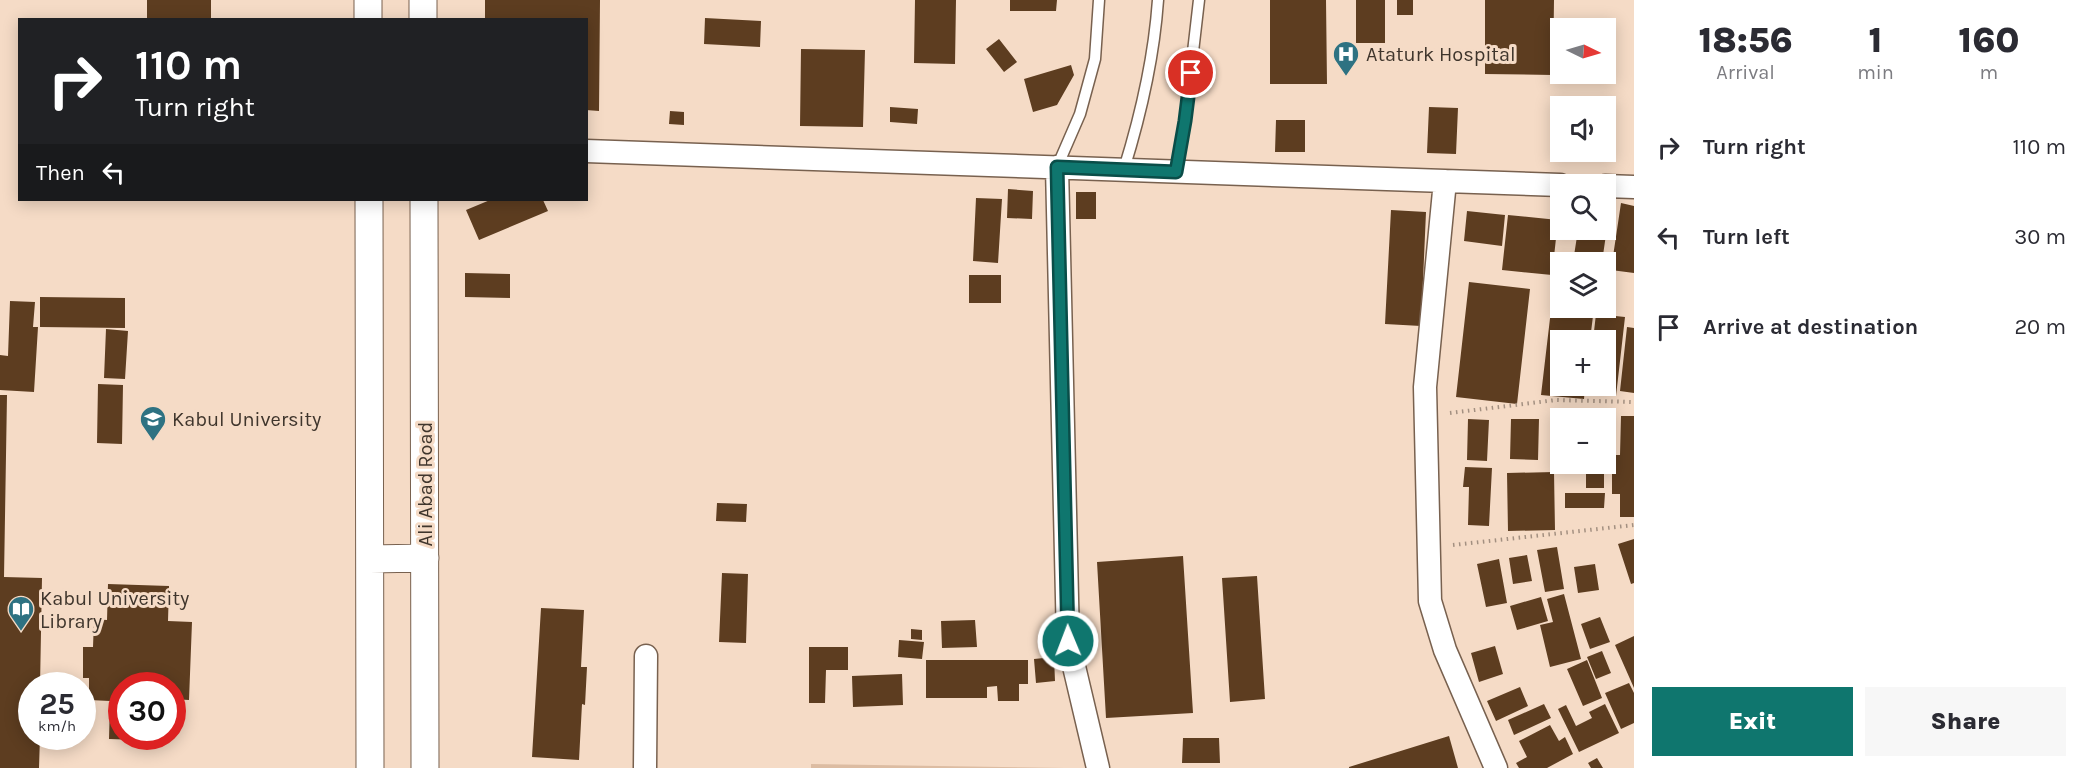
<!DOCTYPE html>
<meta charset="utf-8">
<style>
body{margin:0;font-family:Karla,sans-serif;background:#f7f7f7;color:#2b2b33;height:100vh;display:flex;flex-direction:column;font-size:22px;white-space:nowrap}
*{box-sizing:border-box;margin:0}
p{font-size:20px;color:#7c7c81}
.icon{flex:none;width:33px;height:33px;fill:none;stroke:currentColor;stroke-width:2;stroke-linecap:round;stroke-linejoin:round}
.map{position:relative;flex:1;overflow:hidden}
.details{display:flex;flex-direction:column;background:#fff;width:450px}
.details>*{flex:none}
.guide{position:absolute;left:18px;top:18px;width:570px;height:183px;border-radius:0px;box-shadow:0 3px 15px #0003;background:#202124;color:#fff;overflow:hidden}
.needle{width:39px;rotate:95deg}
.buttons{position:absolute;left:1550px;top:18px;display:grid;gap:12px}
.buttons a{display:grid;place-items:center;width:66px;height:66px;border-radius:0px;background:#fff;box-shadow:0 3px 15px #0003;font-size:30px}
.speed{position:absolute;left:18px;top:672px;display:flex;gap:12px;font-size:30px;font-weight:700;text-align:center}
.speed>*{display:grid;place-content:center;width:78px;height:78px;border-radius:50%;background:#fff;box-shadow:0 3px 15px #0003;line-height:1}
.speed small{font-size:15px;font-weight:400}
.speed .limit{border:9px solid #d22;background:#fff;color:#111}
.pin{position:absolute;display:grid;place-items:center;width:51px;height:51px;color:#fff;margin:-26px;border:3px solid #fff;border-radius:50%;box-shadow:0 2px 6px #0007}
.me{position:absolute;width:66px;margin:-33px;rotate:359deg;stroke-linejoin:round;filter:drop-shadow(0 0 4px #0008)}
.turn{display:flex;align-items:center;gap:21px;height:126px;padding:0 18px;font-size:27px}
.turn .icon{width:78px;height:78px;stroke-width:2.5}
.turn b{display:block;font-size:42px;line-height:51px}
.then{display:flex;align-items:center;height:57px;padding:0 18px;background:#0003;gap:12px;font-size:22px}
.eta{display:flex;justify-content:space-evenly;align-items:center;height:102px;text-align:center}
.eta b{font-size:36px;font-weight:800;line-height:42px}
.cta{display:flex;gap:12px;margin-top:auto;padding:12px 18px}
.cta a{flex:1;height:69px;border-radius:0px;background:#0f766e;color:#fff;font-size:24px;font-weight:800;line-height:69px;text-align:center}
.cta a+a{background:#f7f7f7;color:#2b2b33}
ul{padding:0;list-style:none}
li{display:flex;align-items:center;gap:18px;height:90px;padding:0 18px}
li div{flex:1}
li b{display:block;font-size:22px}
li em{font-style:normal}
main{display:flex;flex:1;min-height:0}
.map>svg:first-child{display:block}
.green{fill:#dcbca2}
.building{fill:#5d3d20}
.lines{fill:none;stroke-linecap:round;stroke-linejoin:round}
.service-casing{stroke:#78614f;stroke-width:13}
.minor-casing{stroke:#78614f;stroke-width:25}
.tertiary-casing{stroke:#78614f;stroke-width:29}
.path{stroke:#a39081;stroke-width:4;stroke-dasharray:1.5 4.5;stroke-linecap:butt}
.service{stroke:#fff;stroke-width:10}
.minor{stroke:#fff;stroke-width:22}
.tertiary{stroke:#fff;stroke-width:27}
.route-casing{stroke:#0a4d48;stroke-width:15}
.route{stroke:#0f766e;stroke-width:10}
.labels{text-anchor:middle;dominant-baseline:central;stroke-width:6;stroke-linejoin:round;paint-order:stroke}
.poi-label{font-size:20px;fill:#3f352c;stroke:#f5dbc6;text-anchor:start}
.street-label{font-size:20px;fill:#3f352c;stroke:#f5dbc6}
</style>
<main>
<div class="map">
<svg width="1634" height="768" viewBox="0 0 1634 768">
<rect width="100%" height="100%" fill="#f5dbc6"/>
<path class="green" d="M811,764L1065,768H1066H811Z"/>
<path class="building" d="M147,0H211V20H147Z
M485,0H600L599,111L586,110V20H485Z
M915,0H956L955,64L914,63Z
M1010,0H1057L1056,11H1010Z
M1270,0H1326L1327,84H1270Z
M1356,0H1385V43H1356Z
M1397,0H1413V15H1397Z
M1485,0H1554L1553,75L1485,74Z
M705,18L761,21L760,47L704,44Z
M999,39L1017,62L1004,72L986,49Z
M1341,46H1356V63H1341Z
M801,49L865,50L863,127L800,126Z
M1071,65L1074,75L1057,105L1033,112L1024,79Z
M890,107L918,109L917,124L890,122Z
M1429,107L1458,108L1456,154L1427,153Z
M670,111L684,112V125L669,124Z
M1276,120H1305V152H1275Z
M1008,189L1033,191L1032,219L1007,218Z
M1076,192H1096V219H1076Z
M976,198L1002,199L998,263L973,261Z
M490,200H543L548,211L479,240L466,210Z
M1621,203L1634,206V273L1611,270Z
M1391,210L1426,212L1421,326L1385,324Z
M1467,211L1505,215L1502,246L1464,241Z
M1605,213L1609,214L1602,262H1573L1578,230H1605Z
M1508,215L1558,220L1552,275L1502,270Z
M465,273L510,274V298L465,297Z
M969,275H1001V303H969Z
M1469,282L1530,289L1517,404L1456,397Z
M1553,293H1560V308H1594L1590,340H1560V386H1585L1584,399L1541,395Z
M40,297L125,298V328L40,327Z
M10,301L35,302L33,327H38L34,392L0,390V355L8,356Z
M1596,314L1625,317L1616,396L1587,392L1588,386H1605V340H1593Z
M1627,327L1634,328V393L1620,391Z
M106,329L128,331L125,379L104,378Z
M98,384L123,385L122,444L97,443Z
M0,395H7L4,577L42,578L40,686H32V736H40L39,768H0Z
M1555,411L1604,412V418H1560V454H1554Z
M1621,416H1634V517H1620V494H1612V455H1620Z
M1468,419L1489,420L1487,461L1467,460Z
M1511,419H1539L1538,460L1510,459Z
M1586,464H1604V488H1586Z
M1465,467L1492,468L1489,526L1468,525L1469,487H1463Z
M1554,472L1555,530L1508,531L1507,473Z
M1565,493H1605L1604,508H1565Z
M717,503L747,504L746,522L716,521Z
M1634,539V583L1631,584L1618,544Z
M1557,547L1564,589L1545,592L1537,550Z
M1527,555L1532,581L1513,584L1509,558Z
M1183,556L1193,713L1106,718L1097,562Z
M1499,559L1507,603L1486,607L1477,564Z
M1595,564L1599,590L1578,593L1574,567Z
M722,573L748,574L746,643L719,642Z
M1257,576L1265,699L1230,702L1222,578Z
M108,584L169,586L168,621L192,622L189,700L172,699V686H122V736H168V741L109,739L110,701L89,700V678H83V647H93L94,619L107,620Z
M1564,594L1581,659L1550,667L1540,625L1553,622L1547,599Z
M1541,597L1548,621L1517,630L1510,606Z
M541,608L584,610L581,667H587L585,705L582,704L579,760L532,757Z
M1600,617L1610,642L1590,649L1581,624Z
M975,620L977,647L942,648L941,621Z
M911,629L922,630V640L911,639Z
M1634,636V688L1615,645Z
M899,640L924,642L922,659L898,657Z
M1495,646L1503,674L1479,682L1471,653Z
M809,647H848V670H826L825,703H809Z
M1602,651L1611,673L1596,679L1587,657Z
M1054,657L1055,681L1036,683L1034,659Z
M926,660H1028V684H1019V701H998L997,686L987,687V698H926Z
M1587,660L1602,698L1583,706L1567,669Z
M902,674L903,705L853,707L852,676Z
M1629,683L1634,693V723L1621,729L1605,693Z
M1520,687L1528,706L1496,721L1487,701Z
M1544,704L1551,718L1514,735L1508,720Z
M1605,704L1619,733L1579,752L1558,709L1566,705L1576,726L1592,718L1589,712Z
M1550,725L1559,741L1565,737L1573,754L1547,768H1519L1516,763L1527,757L1519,741Z
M1449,736L1458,768H1349V767Z
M1183,738H1219L1220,763H1182Z
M1597,758L1603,768H1591L1588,763Z"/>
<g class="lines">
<g class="service-casing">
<path id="service" d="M1057,167L1080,114L1095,59L1099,0
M1124,169C1141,114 1154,58 1158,0
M1176,172L1185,121L1199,0"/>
</g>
<g class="minor-casing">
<path id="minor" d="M586,151L1445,181
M1057,167L1068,641L1098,768
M1605,186L1634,187
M645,768L646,656
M1496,768L1445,650L1430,601L1425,387L1445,181L1560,185"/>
</g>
<g class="tertiary-casing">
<path id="tertiary" d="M368,0V20
M423,0V20
M369,200L370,768
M424,200L425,768
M370,559L425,558"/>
</g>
<path class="path" d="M1450,413L1556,400L1634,402
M1453,545L1634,525"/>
<use href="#service" class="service"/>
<use href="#minor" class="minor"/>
<use href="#tertiary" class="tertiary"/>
</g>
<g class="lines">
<g class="route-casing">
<path id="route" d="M1068,641L1057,167L1176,172L1185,121L1191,73"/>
</g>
<use href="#route" class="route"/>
</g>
<defs>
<g id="hospital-pin" transform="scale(1.35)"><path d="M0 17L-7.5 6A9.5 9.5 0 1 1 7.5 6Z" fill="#2e7282" stroke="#f5dbc6"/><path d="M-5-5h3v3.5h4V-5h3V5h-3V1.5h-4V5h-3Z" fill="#fff"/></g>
<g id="university-pin" transform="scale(1.35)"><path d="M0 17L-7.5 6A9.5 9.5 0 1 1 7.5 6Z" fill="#2e7282" stroke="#f5dbc6"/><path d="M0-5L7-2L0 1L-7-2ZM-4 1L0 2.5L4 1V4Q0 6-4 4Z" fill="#fff"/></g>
<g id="library-pin" transform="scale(1.35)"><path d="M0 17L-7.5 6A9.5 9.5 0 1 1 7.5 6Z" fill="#2e7282" stroke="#f5dbc6"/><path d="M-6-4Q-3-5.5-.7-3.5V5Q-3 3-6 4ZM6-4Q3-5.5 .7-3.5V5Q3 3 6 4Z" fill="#fff"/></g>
</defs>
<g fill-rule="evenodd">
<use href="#hospital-pin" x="1346" y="54"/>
<use href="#university-pin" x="153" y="419"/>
<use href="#library-pin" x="21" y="609"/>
</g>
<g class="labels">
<g class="poi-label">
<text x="1366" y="54">Ataturk Hospital</text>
<text x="172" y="419">Kabul University</text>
<text x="40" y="598">Kabul University<tspan x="40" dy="23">Library</tspan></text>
</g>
<g class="street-label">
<text transform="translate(425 484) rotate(-90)">Ali Abad Road</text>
</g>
</g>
</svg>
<div class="buttons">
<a><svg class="needle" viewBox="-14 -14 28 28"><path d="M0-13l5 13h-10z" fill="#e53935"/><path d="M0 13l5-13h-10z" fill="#7c7c81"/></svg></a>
<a><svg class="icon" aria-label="sound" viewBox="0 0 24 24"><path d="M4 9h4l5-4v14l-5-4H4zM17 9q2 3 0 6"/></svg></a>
<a><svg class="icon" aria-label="search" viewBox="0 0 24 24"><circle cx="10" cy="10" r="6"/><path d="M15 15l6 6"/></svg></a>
<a><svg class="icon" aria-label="layers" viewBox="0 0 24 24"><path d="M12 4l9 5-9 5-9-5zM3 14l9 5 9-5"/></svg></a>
<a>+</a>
<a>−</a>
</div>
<div class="speed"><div>25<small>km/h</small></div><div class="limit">30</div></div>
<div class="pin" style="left:1191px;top:73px;background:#d93025"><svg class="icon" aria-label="arrive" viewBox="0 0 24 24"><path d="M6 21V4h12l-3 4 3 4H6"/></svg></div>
<svg class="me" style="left:1068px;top:641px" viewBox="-20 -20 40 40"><circle r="17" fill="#0f766e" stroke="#fff" stroke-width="3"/><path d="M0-11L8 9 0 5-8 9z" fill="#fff"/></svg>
<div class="guide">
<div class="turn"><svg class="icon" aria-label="right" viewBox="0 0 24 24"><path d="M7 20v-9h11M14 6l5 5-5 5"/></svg><div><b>110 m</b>Turn right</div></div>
<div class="then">Then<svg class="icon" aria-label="left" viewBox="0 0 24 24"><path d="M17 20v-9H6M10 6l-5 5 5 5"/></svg></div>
</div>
</div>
<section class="details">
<div class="eta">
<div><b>18:56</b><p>Arrival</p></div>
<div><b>1</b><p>min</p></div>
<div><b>160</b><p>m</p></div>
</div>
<ul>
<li><svg class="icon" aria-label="right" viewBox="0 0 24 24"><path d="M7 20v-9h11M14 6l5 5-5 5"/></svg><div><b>Turn right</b></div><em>110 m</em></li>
<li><svg class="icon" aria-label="left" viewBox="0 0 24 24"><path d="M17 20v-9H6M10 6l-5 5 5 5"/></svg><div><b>Turn left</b></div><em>30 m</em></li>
<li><svg class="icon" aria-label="arrive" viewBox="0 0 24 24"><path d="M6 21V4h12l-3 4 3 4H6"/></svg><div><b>Arrive at destination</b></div><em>20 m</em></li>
</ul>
<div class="cta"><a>Exit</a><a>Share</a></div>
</section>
</main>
